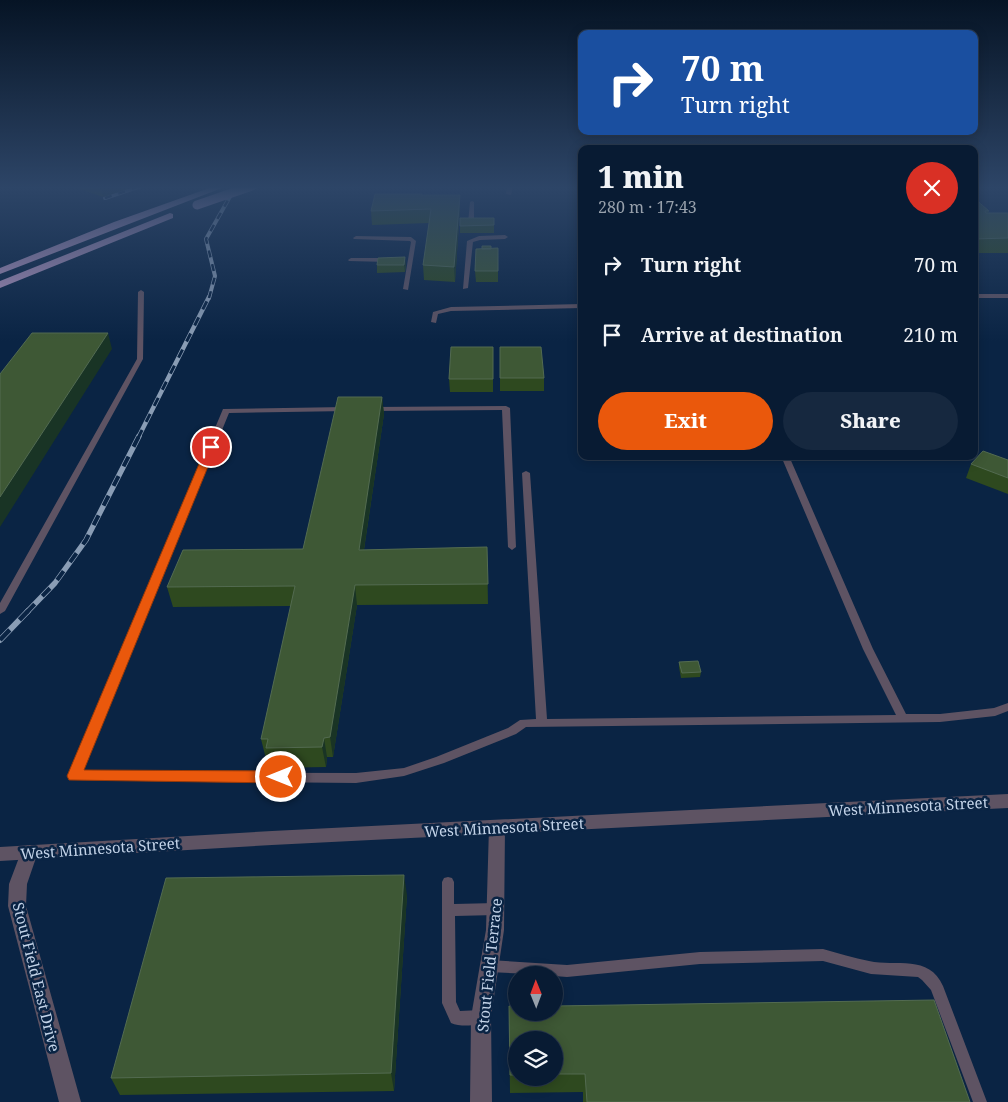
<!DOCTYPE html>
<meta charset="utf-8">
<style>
body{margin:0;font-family:"Noto Serif",serif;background:#16283f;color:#f1f3f6;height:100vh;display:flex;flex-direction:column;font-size:19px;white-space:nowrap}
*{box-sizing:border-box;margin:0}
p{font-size:16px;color:#98a1ac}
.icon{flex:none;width:28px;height:28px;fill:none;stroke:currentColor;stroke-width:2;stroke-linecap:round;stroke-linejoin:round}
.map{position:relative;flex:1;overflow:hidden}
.panel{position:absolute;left:578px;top:145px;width:400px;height:315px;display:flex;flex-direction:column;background:#081b33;border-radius:10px;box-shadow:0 2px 12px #0003,0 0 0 1px #29394e}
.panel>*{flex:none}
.top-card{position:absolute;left:578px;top:30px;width:400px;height:105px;border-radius:10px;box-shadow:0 2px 12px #0003,0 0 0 1px #29394e;background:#1a4fa0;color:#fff;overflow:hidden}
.needle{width:32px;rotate:359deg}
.controls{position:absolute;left:508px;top:966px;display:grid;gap:10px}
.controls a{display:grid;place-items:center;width:55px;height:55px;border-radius:50%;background:#081b33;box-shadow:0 2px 12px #0003,0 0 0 1px #29394e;font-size:25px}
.pin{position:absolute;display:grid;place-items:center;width:42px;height:42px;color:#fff;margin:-21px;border:2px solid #fff;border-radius:50%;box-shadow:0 1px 5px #0007}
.me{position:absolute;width:55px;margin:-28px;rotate:270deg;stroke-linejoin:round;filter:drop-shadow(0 0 4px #0008)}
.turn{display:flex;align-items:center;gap:18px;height:105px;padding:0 20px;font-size:22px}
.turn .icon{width:65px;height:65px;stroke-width:2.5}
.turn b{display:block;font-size:35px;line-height:42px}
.round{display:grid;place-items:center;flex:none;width:52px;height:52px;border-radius:26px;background:#16283f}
.head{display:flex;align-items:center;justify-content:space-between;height:85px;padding:0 20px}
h1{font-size:30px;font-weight:800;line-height:38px}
.button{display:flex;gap:10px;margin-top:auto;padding:10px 20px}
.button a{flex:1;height:58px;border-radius:30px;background:#ea580c;color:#fff;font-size:20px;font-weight:800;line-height:58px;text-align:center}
.button a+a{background:#16283f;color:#f1f3f6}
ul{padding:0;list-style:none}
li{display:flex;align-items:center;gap:15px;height:70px;padding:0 20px}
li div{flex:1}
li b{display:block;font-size:19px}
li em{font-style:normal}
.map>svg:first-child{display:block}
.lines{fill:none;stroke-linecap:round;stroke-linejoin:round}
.service{fill:#5e5363;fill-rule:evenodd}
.minor{fill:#5e5363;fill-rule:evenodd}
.tertiary{fill:#5e5363;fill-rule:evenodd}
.motorway{fill:#ae92bb;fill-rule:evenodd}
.rail-far3-casing{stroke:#8a9db5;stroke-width:4}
.rail-far2-casing{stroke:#8a9db5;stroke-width:4.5}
.rail-far1-casing{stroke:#8a9db5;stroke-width:5.5}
.rail-casing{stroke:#8a9db5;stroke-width:6}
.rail-far3{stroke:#0a2444;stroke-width:2.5;stroke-dasharray:7;stroke-linecap:butt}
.rail-far2{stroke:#0a2444;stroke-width:3;stroke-dasharray:9;stroke-linecap:butt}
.rail-far1{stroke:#0a2444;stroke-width:4;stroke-dasharray:11;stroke-linecap:butt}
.rail{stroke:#0a2444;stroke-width:4.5;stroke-dasharray:14;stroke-linecap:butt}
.motorway-bridge{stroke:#ae92bb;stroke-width:9}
.wall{fill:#2e491f;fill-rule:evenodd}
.shaded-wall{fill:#193425}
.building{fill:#3e5835;stroke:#536b51}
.route{fill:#ea580c;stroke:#983908}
.labels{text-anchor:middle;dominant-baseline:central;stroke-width:5;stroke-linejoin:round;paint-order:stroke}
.near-street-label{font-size:15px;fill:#c3d3e8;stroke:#0a2444}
</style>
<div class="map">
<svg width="1008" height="1102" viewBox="0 0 1008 1102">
<rect width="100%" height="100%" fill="#0a2444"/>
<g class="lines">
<path class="service" d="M472,201L474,202V223L471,225L468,223L470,202Z
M356,236L411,237L416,241L408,290L403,289L411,242L410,241L354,239L353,238Z
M479,236L505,235L508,237L505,239L480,240L473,242L468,288L463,289L467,241Z
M351,258H388L391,260L388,262L349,261L348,260Z
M141,290L144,292L143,359L5,611L0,614V603L137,359L138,292Z
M974,294H1008V298H974Z
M581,304V308L451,311L438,314L436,323L431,322L433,312L451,307Z
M506,406L510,408L516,547L512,550L508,547L502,410L373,411L369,409L373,407Z
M345,407H348V411L229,413L82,772L356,773L404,768L436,757L508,728L520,720L536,719L522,473L526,471L530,473L547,719L896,715L863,649L781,456H789L873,649L906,714H940L994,708L1008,703V711L995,716L940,722L526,727L516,734L444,763L404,776L356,783L75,780L71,779L69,776L223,409Z
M448,877L452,878L454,882V904L496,903L500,905L502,909L500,913L496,915L455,916L456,1002L460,1011L481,1010L486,1012L488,1017L486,1022C477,1026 460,1027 451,1023L442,1003V882L444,878Z
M823,949C838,953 854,958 869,961C896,967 929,954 943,986L987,1102H973L931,990L922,980L918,977L871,974L823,961L700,964L567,977L554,976V975L489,972L484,970L482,966L484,962L489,960L567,965L700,952Z"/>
<path class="minor" d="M507,186H513L511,195L506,194Z
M497,820L503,822L505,827L504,930L491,1017L492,1102H470L471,1017L486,930L489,827L491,822Z
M29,845L35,847L38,852L27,884L26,906L81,1102H59L8,906L9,884L23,847Z"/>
<path class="tertiary" d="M1008,794V808L272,845L0,861V847L272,831Z"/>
<path class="motorway" d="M215,186H227L0,274V268L114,222Z
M170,213L173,214V218L0,288V281Z"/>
<g class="rail-far3-casing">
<path id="rail-far3" d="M105,198L141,186
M209,298L215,276L206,239L236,186"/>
</g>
<g class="rail-far2-casing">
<path id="rail-far2" d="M138,438L209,297"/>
</g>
<g class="rail-far1-casing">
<path id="rail-far1" d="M27,612L55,583L86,540L139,436"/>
</g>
<g class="rail-casing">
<path id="rail" d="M0,640L28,611"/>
</g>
<use href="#rail-far3" class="rail-far3"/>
<use href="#rail-far2" class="rail-far2"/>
<use href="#rail-far1" class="rail-far1"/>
<use href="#rail" class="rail"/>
<path class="motorway-bridge" d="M197,205L252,186"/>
</g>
<path class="wall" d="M71,186H137L103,197Z
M422,195L460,209L455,282L424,280L423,265L429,223L372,225L371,211Z
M974,198L989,211L988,213H1008V253H974Z
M494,218V233H460V226Z
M498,248V282H476L475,271L491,249Z
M377,265H406L405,272L377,273Z
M493,347V392H450L449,379Z
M500,347L544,378V391H500Z
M382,397L384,414L364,550L487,547L488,604L357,605L333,757H327L326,767L271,768L268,759H266L261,739L291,606L173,607L167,587L303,549Z
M1008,460V494L966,478L971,464Z
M679,662L701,672L700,677L681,678L679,667Z
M407,895L394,1091L120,1095L111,1078Z
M509,1006L970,1102H583V1092L510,1093ZM516,1040H554V1078H516Z"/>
<path class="shaded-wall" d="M100,186H137L103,197Z
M460,195V209L455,282L454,267Z
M405,257L406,265L405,272L404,265Z
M108,333L112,349L0,527V497Z
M382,397L384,414L361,569L359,550Z
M355,585L357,605L333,757L330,737Z
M324,738L327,757L326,767L322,747Z
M404,875L407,895L394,1091L391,1073Z"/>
<path class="building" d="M375,194H422L421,195H460L454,267L423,265L431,209L371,211Z
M974,198L989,211H985L986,213H1008V238L974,239Z
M460,218H494V225L460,226Z
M482,246H491V249H482Z
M498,248V271H475L476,249Z
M405,257L404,265H377L378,258Z
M32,333H108L0,497V374Z
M451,347H493V379H449Z
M500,347H541L544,378H500Z
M338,397H382L359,550L487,547L488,584L355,585L330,737L324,738L322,747L266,748L268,739H261L295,586L167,587L183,550L303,549Z
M983,451L1008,460V478L971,464Z
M698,661L701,672L682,673L679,662Z
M404,875L391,1073L111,1078L166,878Z
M934,1000L970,1102H587L585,1074H554V1040H516V1075H510L509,1006H516V1012H554V1006Z"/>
<linearGradient id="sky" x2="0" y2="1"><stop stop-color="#061425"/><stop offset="0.55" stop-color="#2d4567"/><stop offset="1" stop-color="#2d4567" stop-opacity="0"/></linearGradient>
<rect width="1008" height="341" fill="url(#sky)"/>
<path class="route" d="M207,445L216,447L84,770L281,771L286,773L288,777L286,781L281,783L69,780L67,776Z"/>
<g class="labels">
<g class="near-street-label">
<text transform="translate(908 806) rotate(-3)">West Minnesota Street</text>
<text transform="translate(504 827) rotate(-3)">West Minnesota Street</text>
<text transform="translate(100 848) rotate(-4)">West Minnesota Street</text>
<text transform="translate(489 965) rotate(-84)">Stout Field Terrace</text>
<text transform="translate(37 977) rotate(76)">Stout Field East Drive</text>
</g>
</g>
</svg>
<div class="controls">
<a><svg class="needle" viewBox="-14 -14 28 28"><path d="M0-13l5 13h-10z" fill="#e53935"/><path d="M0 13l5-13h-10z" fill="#98a1ac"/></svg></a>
<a><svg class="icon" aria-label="layers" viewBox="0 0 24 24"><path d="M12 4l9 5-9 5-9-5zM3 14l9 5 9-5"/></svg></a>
</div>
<div class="pin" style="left:211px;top:447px;background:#d93025"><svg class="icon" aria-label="arrive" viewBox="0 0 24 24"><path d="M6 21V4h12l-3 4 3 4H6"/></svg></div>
<svg class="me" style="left:281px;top:777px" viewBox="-20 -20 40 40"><circle r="17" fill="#ea580c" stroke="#fff" stroke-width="3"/><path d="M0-11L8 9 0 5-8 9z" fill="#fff"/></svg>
<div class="top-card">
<div class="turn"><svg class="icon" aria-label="right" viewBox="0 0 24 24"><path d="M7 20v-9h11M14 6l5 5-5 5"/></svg><div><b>70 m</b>Turn right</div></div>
</div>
<section class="panel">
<div class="head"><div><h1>1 min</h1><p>280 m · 17:43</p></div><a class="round" style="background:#d93025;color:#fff"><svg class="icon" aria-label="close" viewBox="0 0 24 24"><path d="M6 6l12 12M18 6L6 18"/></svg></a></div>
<ul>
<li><svg class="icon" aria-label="right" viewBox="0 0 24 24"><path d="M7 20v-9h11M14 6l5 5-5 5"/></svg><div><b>Turn right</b></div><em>70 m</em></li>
<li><svg class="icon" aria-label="arrive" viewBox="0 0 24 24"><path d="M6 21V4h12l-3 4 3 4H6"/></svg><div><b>Arrive at destination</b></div><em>210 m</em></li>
</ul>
<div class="button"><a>Exit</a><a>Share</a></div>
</section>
</div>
